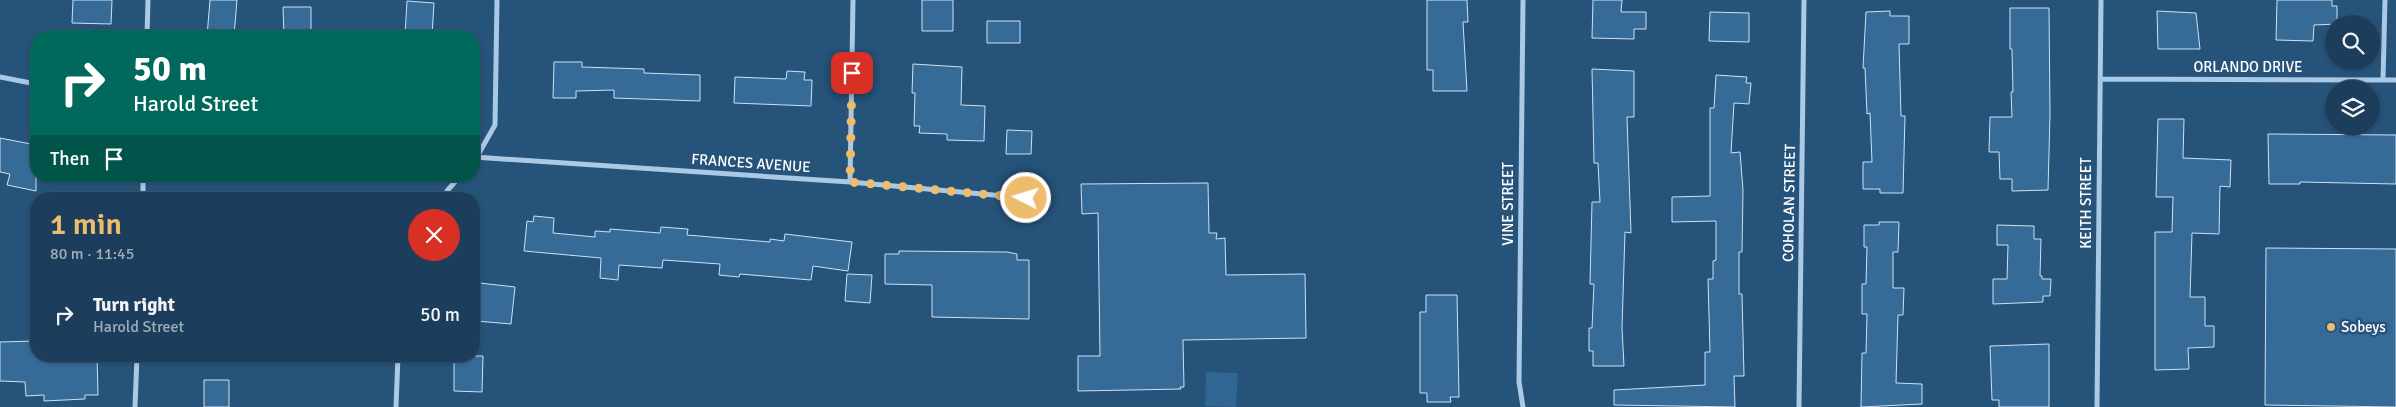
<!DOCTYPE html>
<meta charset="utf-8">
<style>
body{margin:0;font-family:Signika,sans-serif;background:#254562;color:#f1f3f6;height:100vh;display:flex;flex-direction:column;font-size:19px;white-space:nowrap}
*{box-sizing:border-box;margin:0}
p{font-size:16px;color:#a0aebb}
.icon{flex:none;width:28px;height:28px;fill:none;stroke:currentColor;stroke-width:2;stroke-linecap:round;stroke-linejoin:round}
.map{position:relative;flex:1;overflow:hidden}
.drawer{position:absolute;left:30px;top:192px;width:450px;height:170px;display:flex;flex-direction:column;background:#1c3e5c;border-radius:20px;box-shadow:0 1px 4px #0004,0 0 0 1px #3a5772}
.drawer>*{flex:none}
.guide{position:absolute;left:30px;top:30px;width:450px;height:152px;border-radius:20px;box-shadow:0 1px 4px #0004,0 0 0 1px #3a5772;background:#00695c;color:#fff;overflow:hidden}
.buttons{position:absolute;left:2325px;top:15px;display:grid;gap:10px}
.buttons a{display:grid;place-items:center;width:55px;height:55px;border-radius:50%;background:#1c3e5c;box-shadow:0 1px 4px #0004,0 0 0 1px #3a5772;font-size:25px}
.pin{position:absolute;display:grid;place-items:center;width:42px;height:42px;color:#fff;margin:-21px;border-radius:10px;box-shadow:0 2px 8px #0006}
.me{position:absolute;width:55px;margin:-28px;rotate:275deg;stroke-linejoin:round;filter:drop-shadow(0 0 4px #0008)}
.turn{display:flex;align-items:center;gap:18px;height:105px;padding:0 20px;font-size:22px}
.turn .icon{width:65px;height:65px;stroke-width:2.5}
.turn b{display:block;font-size:35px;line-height:42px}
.then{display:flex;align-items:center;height:48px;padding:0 20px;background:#0003;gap:10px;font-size:19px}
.round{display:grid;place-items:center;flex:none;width:52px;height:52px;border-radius:26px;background:#254562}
.overview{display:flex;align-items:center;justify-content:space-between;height:85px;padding:0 20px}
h1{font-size:30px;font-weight:600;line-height:38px;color:#edbc6e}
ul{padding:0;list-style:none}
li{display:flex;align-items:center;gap:15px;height:75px;padding:0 20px}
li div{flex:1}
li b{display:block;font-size:19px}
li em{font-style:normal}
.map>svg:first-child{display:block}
.green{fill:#306692}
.building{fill:#366b97;stroke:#cce2f3}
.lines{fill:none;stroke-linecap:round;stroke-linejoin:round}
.street{stroke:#a9c9e4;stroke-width:5}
.route{stroke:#edbc6e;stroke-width:9;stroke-dasharray:0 16.2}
.poi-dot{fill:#edbc6e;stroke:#26537a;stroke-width:2}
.labels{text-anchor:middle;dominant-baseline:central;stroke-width:5;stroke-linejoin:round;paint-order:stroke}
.street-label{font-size:15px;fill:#fff;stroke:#26537a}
.poi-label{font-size:15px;fill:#fff;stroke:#26537a;text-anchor:start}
</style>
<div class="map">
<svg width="2396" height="407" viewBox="0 0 2396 407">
<rect width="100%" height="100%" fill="#26537a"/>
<path class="green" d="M1206,372L1238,373L1236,407L1205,406Z"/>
<path class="building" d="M73,0H112L111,24L72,23Z
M210,0H237L234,36H207Z
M922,0H953V31H922Z
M1427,0H1467L1468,22H1463L1467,91H1433V70H1427Z
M1593,0H1622L1621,12H1646V29H1634V39L1592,38Z
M2277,0H2332V6H2337V24L2314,25L2313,41L2276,40Z
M407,1L434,3L432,36H405Z
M283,7H311V36H284Z
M2010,8H2049L2050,114L2048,190L2012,191V179H2000L1999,152H1989L1990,117H2012L2011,92H2013L2012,49H2010Z
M1890,11V16H1909V44H1899L1901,116H1905L1903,193H1880V189H1863V162H1872L1870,113L1867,114L1865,68H1863L1866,12Z
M2157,11L2196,13L2200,49H2158Z
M1710,12L1749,13V42L1709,41Z
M987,21H1020V43H987Z
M554,62H582V67L644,69V73L700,75V101L614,98V90L576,91V98H553Z
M913,64L962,67L961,105L985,106L984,141L947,140V134L919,133L920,126H914L915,93H912Z
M1592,69L1634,71V117H1627L1631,233L1625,232L1622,328L1624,366H1593V351H1589V328H1592L1594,284H1590L1592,202H1600L1598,163H1594Z
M787,71L805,72L804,80H812L811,106L734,103L735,77L786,79Z
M1716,75L1747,77L1746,83H1751L1749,104L1734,103L1731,153L1740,152L1743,190L1742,252H1739V294H1742L1744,376H1734L1735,407L1614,405V390L1705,385V352H1710L1708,279H1713V261L1716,260V221L1672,222V197L1710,196V108H1714Z
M2158,119H2184L2183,158L2231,160L2230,187L2220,186L2219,234L2192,233L2190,297H2205V326H2214V347L2188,348L2189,369L2155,370V232H2172L2173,197H2156Z
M1007,130L1032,131L1031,154H1006Z
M2268,134L2396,135V184L2300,182V184H2269Z
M0,138L36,145V191L7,185L10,174L0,172Z
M1208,183L1209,233H1217L1216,239L1225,238L1226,275L1305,274L1306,338L1183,340L1184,387H1180L1181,389L1078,391V356H1100L1098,213L1082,214L1081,184Z
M534,216L554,218L553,233L595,237V231L610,232V229L660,233L661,227L688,229L687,235L770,242V239L784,241L785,234L852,242L848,271L813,266L811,280L740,274L739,277L719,275L720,264L663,260L662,268L619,265L618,280L600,278L601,258L524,251L527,221L533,222Z
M1879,222H1899L1898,252H1893V288H1904L1903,315H1898L1896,383L1922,384V404L1861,407L1862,353H1866L1867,314H1862V284H1866L1867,247H1864V225H1879Z
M1997,225L2034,226V239H2041L2040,276H2042V279H2051L2050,296H2043V302L1993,304V279H2007L2008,245H1997Z
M2266,248L2396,249V407L2265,405Z
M899,251L1007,252L1017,254V260H1029V319L932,317V285L885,284V254H899Z
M847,274L872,275L870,303L845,301Z
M480,283L515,287L511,324L476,321Z
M1426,295H1457L1459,397H1450L1451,402H1427V393H1420V312H1426Z
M36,341V356H97L98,395H85V399L44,401V395L26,396L25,382L0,381V342Z
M2049,344V407H1999V400H1992L1990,346Z
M454,356H483L482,392L454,391Z
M204,380H229V407H204Z"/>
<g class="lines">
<path class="street" d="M147,36L148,0
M0,77L36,84
M2100,79L2396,80
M2383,80L2385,0
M474,157L850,182L1026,198
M474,162L495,125L497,0
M850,182L853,0
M143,199V176
M443,199L447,191L460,176
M135,407L137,356
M396,407L398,356
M1523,407L1519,382L1523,0
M1799,407L1804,0
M2097,407L2101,0"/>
</g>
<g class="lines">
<path class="route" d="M852,73L850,182L1026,198"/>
</g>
<circle class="poi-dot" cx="2331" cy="327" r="5"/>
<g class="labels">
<g class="street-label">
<text x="2248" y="67">ORLANDO DRIVE</text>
<text transform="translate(751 163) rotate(4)">FRANCES AVENUE</text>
<text transform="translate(1789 203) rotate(-89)">COHOLAN STREET</text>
<text transform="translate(2086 203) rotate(-90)">KEITH STREET</text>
<text transform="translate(1508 204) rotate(-90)">VINE STREET</text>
</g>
<g class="poi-label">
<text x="2341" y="327">Sobeys</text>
</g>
</g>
</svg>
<div class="buttons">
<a><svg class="icon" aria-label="search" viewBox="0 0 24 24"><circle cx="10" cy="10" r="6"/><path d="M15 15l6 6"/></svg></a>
<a><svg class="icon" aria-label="layers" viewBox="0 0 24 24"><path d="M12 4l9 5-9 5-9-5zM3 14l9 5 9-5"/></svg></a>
</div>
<div class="pin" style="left:852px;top:73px;background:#d93025"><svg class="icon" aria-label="arrive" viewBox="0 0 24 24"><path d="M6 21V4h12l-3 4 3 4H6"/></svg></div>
<svg class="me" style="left:1026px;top:198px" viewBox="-20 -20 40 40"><circle r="17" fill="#edbc6e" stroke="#fff" stroke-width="3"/><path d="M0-11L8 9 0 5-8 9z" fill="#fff"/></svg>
<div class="guide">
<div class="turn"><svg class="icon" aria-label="right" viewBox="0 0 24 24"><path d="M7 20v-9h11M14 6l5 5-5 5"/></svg><div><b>50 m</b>Harold Street</div></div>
<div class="then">Then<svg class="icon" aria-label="arrive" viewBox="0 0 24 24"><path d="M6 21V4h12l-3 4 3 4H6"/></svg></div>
</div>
<section class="drawer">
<div class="overview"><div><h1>1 min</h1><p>80 m · 11:45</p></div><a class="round" style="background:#d93025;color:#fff"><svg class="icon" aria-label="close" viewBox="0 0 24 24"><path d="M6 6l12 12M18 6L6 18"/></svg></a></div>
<ul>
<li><svg class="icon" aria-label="right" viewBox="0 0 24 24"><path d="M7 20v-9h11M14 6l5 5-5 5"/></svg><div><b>Turn right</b><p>Harold Street</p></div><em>50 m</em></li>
</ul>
</section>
</div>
